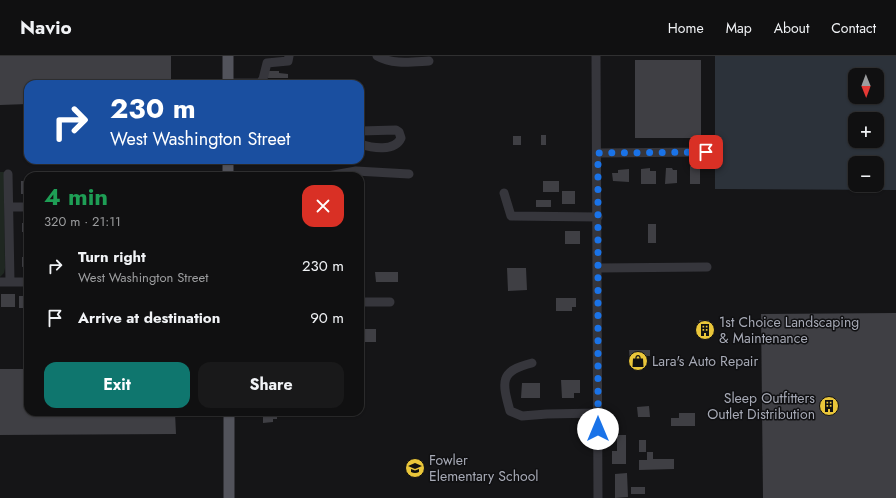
<!DOCTYPE html>
<meta charset="utf-8">
<style>
body{margin:0;font-family:Jost,sans-serif;background:#19191a;color:#f1f3f6;height:100vh;display:flex;flex-direction:column;font-size:15px;white-space:nowrap}
*{box-sizing:border-box;margin:0}
p{font-size:13px;color:#9c9d9f}
.icon{flex:none;width:22px;height:22px;fill:none;stroke:currentColor;stroke-width:2;stroke-linecap:round;stroke-linejoin:round}
.map{position:relative;flex:1;overflow:hidden}
.panel{position:absolute;left:24px;top:116px;width:340px;height:244px;display:flex;flex-direction:column;background:#101011;border-radius:12px;box-shadow:0 1px 3px #0004,0 0 0 1px #303031}
.panel>*{flex:none}
.banner{position:absolute;left:24px;top:24px;width:340px;height:84px;border-radius:12px;box-shadow:0 1px 3px #0004,0 0 0 1px #303031;background:#1a4fa0;color:#fff;overflow:hidden}
.needle{width:26px;rotate:179deg}
.controls{position:absolute;left:848px;top:12px;display:grid;gap:8px}
.controls a{display:grid;place-items:center;width:36px;height:36px;border-radius:8px;background:#101011;box-shadow:0 1px 3px #0004,0 0 0 1px #303031;font-size:20px}
.pin{position:absolute;display:grid;place-items:center;width:34px;height:34px;color:#fff;margin:-17px;border-radius:8px;box-shadow:0 2px 6px #0006}
.me{position:absolute;width:44px;margin:-22px;rotate:0deg;stroke-linejoin:round;filter:drop-shadow(0 0 3px #0008)}
.turn{display:flex;align-items:center;gap:14px;height:84px;padding:0 20px;font-size:18px}
.turn .icon{width:52px;height:52px;stroke-width:2.5}
.turn b{display:block;font-size:28px;line-height:34px}
.round{display:grid;place-items:center;flex:none;width:42px;height:42px;border-radius:12px;background:#19191a}
.overview{display:flex;align-items:center;justify-content:space-between;height:68px;padding:0 20px}
h1{font-size:24px;font-weight:700;line-height:30px;color:#1e9e55}
.primary-button{display:flex;gap:8px;margin-top:auto;padding:8px 20px}
.primary-button a{flex:1;height:46px;border-radius:12px;background:#0f766e;color:#fff;font-size:16px;font-weight:700;line-height:46px;text-align:center}
.primary-button a+a{background:#19191a;color:#f1f3f6}
ul{padding:0;list-style:none}
li{display:flex;align-items:center;gap:12px;height:52px;padding:0 20px}
li div{flex:1}
li b{display:block;font-size:15px}
li em{font-style:normal}
header{display:flex;align-items:center;gap:24px;box-sizing:border-box;height:56px;padding:0 20px;background:#101011;border-bottom:1px solid #303031}
header strong{font-size:19px}
nav{display:flex;gap:22px;margin-inline-start:auto;font-size:14px}
.map>svg:first-child{display:block}
.green{fill:#1f2721}
.water{fill:#2c323a;fill-rule:evenodd}
.building{fill:#3f3f44}
.lines{fill:none;stroke-linecap:round;stroke-linejoin:round}
.minor{stroke:#36363c;stroke-width:9}
.major{stroke:#52535b;stroke-width:11}
.route{stroke:#1a73e8;stroke-width:7;stroke-dasharray:0 12.6}
.labels{text-anchor:middle;dominant-baseline:central;stroke-width:3;stroke-linejoin:round;paint-order:stroke}
.poi-label{font-size:14px;fill:#a7aab6;stroke:#101012;text-anchor:start}
</style>
<header>
<strong>Navio</strong>
<nav><a>Home</a><a>Map</a><a>About</a><a>Contact</a></nav>
</header>
<div class="map">
<svg width="896" height="442" viewBox="0 0 896 442">
<rect width="100%" height="100%" fill="#151517"/>
<path class="green" d="M0,116H4L5,212L4,217L0,221Z"/>
<path class="water" d="M715,0H896V134L715,133ZM855,19H877V41H855ZM855,63H877V85H855ZM855,107H877V129H855Z"/>
<path class="building" d="M0,0H171V28H28V48L0,49Z
M635,4H701V82H635Z
M268,15H279V17L288,18V22H268Z
M541,79H546V89H541Z
M513,80H521V89H513Z
M690,110H700V128H690Z
M650,112V115H656V128H641V113Z
M666,112H672L673,114H677V127L665,128Z
M629,113V126L613,125L612,117H618V114Z
M21,125H28V138H21Z
M543,125H559V136H543Z
M562,135H575V148H562Z
M536,144H551V151H536Z
M22,167H28V176H22Z
M648,168H656V187H648Z
M565,175H580V188H565Z
M23,190H28V198H23Z
M22,201H28V210L22,211Z
M507,212H526L527,234L508,235Z
M375,216H398V226H376Z
M1,238H15V251H1Z
M19,240H28V252H19Z
M556,242H576V251H572V255H556Z
M896,257V442H763L761,258Z
M699,264H709L711,280H699Z
M360,273H376V286H360Z
M629,294H650V300H647V309H630Z
M0,313H28V356H175L176,378L0,379Z
M561,324H580V337H574V342H562Z
M522,327H540V342H521Z
M649,350L650,361H638L637,351Z
M259,356H277V363H273V366L263,367V361H259Z
M679,357H695V370H671V362H679Z
M617,379H626V408H612V395H617Z
M639,384H646V396H639Z
M647,396H653V403H674V413L639,414V404H647Z
M627,417L628,441L615,442V418Z
M631,431H645V438H631Z"/>
<g class="lines">
<path class="minor" d="M377,0C392,9 412,6 429,5
M596,0L598,442
M228,27H260L263,23L267,7L288,5L289,0
M360,75L396,74L399,76L401,82C395,96 372,92 360,88
M598,97L706,96
M8,118L10,226
M328,120L356,115L409,118
M504,137L511,160L598,161
M9,151H28
M598,212L707,211
M0,226H28
M360,246H390
M532,307C499,315 502,326 510,355L522,360L547,358L598,357"/>
<path class="major" d="M228,0V28
M228,104V120
M229,356V442"/>
</g>
<g class="lines">
<path class="route" d="M598,373V97L706,96"/>
</g>
<defs>
<g id="building-disc" transform="scale(1)"><circle r="9.5" fill="#eac63a" stroke="#101012"/><path d="M-4-6H4V6H1V3H-1V6H-4ZM-2.5-4.3h1.7v1.8h-1.7ZM.8-4.3h1.7v1.8H.8ZM-2.5-1h1.7V.8h-1.7ZM.8-1h1.7V.8H.8Z" fill="#111"/></g>
<g id="shop-disc" transform="scale(1)"><circle r="9.5" fill="#eac63a" stroke="#101012"/><path d="M-5-2.5h2.3a2.7 3.5 0 0 1 5.4 0H5L5.5 6h-11ZM-1.5-2.5h3a1.5 2.3 0 0 0-3 0Z" fill="#111"/></g>
<g id="school-disc" transform="scale(1)"><circle r="9.5" fill="#eac63a" stroke="#101012"/><path d="M0-5L7-2L0 1L-7-2ZM-4 1L0 2.5L4 1V4Q0 6-4 4Z" fill="#111"/></g>
</defs>
<g fill-rule="evenodd">
<use href="#building-disc" x="705" y="274"/>
<use href="#shop-disc" x="638" y="305"/>
<use href="#building-disc" x="829" y="350"/>
<use href="#school-disc" x="415" y="412"/>
</g>
<g class="labels">
<g class="poi-label">
<text x="719" y="266">1st Choice Landscaping<tspan x="719" dy="16">&amp; Maintenance</tspan></text>
<text x="652" y="305">Lara's Auto Repair</text>
<text x="815" y="342" text-anchor="end">Sleep Outfitters<tspan x="815" dy="16">Outlet Distribution</tspan></text>
<text x="429" y="404">Fowler<tspan x="429" dy="16">Elementary School</tspan></text>
</g>
</g>
</svg>
<div class="controls">
<a><svg class="needle" viewBox="-14 -14 28 28"><path d="M0-13l5 13h-10z" fill="#e53935"/><path d="M0 13l5-13h-10z" fill="#9c9d9f"/></svg></a>
<a>+</a>
<a>−</a>
</div>
<div class="pin" style="left:706px;top:96px;background:#d93025"><svg class="icon" aria-label="arrive" viewBox="0 0 24 24"><path d="M6 21V4h12l-3 4 3 4H6"/></svg></div>
<svg class="me" style="left:598px;top:373px" viewBox="-20 -20 40 40"><circle r="19" fill="#fff"/><path d="M0-13L10 11 0 6-10 11z" fill="#1a73e8"/></svg>
<div class="banner">
<div class="turn"><svg class="icon" aria-label="right" viewBox="0 0 24 24"><path d="M7 20v-9h11M14 6l5 5-5 5"/></svg><div><b>230 m</b>West Washington Street</div></div>
</div>
<section class="panel">
<div class="overview"><div><h1>4 min</h1><p>320 m · 21:11</p></div><a class="round" style="background:#d93025;color:#fff"><svg class="icon" aria-label="close" viewBox="0 0 24 24"><path d="M6 6l12 12M18 6L6 18"/></svg></a></div>
<ul>
<li><svg class="icon" aria-label="right" viewBox="0 0 24 24"><path d="M7 20v-9h11M14 6l5 5-5 5"/></svg><div><b>Turn right</b><p>West Washington Street</p></div><em>230 m</em></li>
<li><svg class="icon" aria-label="arrive" viewBox="0 0 24 24"><path d="M6 21V4h12l-3 4 3 4H6"/></svg><div><b>Arrive at destination</b></div><em>90 m</em></li>
</ul>
<div class="primary-button"><a>Exit</a><a>Share</a></div>
</section>
</div>
